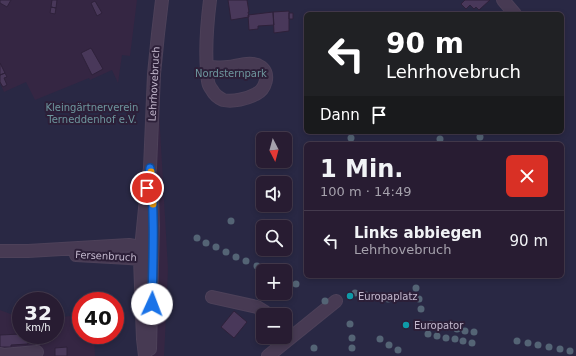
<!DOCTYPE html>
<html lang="de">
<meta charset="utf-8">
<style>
body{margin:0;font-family:"DejaVu Sans",sans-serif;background:#34293e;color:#f1f3f6;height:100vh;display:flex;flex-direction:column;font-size:15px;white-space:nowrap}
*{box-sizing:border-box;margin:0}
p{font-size:13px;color:#a5a1ac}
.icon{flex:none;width:22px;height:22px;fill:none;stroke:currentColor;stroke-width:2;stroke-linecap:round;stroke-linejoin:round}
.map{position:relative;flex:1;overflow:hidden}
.side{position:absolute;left:304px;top:142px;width:260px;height:136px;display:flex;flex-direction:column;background:#281c32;border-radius:6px;box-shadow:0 2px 6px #0003,0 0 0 1px #443a4d}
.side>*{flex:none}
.hud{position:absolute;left:304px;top:12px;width:260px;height:122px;border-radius:6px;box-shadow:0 2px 6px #0003,0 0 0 1px #443a4d;background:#202124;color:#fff;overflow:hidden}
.needle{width:26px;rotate:174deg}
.buttons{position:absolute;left:256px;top:132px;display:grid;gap:8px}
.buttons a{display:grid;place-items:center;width:36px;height:36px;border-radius:6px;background:#281c32;box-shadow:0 2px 6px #0003,0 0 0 1px #443a4d;font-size:20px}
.speed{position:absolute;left:12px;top:292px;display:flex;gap:8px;font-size:20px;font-weight:700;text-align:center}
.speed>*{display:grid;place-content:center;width:52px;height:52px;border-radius:50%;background:#281c32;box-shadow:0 2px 6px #0003,0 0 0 1px #443a4d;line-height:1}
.speed small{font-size:10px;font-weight:400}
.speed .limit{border:6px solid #d22;background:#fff;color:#111}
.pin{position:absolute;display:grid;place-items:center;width:34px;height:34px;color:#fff;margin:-17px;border:2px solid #fff;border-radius:50%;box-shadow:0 1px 4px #0007}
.me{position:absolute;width:44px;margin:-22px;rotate:2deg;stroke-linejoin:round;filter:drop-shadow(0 0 3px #0008)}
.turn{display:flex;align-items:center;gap:14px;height:84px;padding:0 16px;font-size:18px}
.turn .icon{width:52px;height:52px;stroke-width:2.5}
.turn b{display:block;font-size:28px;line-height:34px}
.then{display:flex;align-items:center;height:38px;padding:0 16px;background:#0003;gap:8px;font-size:15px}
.round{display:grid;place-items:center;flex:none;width:42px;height:42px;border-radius:6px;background:#34293e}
.head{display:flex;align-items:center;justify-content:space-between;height:68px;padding:0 16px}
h1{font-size:24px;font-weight:700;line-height:30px}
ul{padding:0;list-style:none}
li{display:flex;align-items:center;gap:12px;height:60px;padding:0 16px;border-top:1px solid #443a4d}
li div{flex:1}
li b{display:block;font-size:15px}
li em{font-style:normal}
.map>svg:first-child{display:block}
.green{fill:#292844;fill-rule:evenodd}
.building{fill:#49385a;stroke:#2e213a}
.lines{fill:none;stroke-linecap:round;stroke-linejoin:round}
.minor-casing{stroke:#4d4159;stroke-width:14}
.minor{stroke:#473a53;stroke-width:12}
.tree{fill:#546475}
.route-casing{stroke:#114b97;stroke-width:10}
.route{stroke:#1a73e8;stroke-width:7}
.slow{stroke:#f59e0b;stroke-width:7}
.culture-dot{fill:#0f9aa8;stroke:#2c1f38;stroke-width:1.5}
.labels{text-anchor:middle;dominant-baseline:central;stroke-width:4;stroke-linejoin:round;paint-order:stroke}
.park-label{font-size:10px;fill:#6e979e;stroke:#2c1f38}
.street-label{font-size:10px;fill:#c3b8cd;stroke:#2c1f38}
.poi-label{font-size:10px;fill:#c3b8cd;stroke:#2c1f38;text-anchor:start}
</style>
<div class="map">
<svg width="576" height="356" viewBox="0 0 576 356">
<rect width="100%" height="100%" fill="#352643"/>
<path class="green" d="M137,0H157L145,170L137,272L139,356H95L94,335H115V301H81V317L70,316L55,318V301H21V318L0,310V83L4,92L26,82L35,100L89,78L90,80L112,70L118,83L122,55L130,56Z
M167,0H576V356H164L165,337L168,269L157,76ZM306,14H562V132H306ZM263,139H285V161H263ZM306,144H562V276H306ZM263,183H285V205H263ZM263,227H285V249H263ZM263,271H285V293H263ZM263,315H285V337H263Z"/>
<path class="building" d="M0,0H11L7,7L0,3Z
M52,0H57L56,8L51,7Z
M228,0H247L249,12H248L249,17L231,20Z
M465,0H490L479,10L476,7L474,9L470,5L466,9L461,4Z
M95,1L102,13L97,16L91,3Z
M51,7L56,8L55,14L50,13Z
M289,11V31L274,33L273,12Z
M273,12L274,25L258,26V29L249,30L248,15Z
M289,13H293V19H289Z
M91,48L103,69L92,75L81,53Z
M0,63L5,73L0,75Z
M5,73L7,77L4,78L7,85L3,87L0,82V75Z
M234,311L247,322L234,338L221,327Z
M21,334V335H28V344L11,345V347H0V335Z
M40,335H49V338L40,339Z
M35,340H40L41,346H35Z
M67,347V356H55V348Z"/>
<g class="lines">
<g class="minor-casing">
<path id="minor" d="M503,0L515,14
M207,67C214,67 221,68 228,67C238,66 252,60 261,67C271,74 265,90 256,94C247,99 233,102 223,100C219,98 214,94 212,90C212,90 209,86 209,85C207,81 208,74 207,70C205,46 207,24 210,0
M0,251H28L129,245L140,247L147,252
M76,255L129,258L140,259L147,257
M212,297L257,307L265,312L268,315
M150,349L153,226L152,195
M0,354L3,355L37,352
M145,356L143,339L140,259L147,188L150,168L154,74L158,34L162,0
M268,356L336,301"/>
</g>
<use href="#minor" class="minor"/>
</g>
<g class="tree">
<circle cx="480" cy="137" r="3.5"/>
<circle cx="351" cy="138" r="3.5"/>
<circle cx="440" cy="139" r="3.5"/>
<circle cx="231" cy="221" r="3.5"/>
<circle cx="197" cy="238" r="3.5"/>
<circle cx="206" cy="243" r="3.5"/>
<circle cx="216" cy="247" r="3.5"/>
<circle cx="226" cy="252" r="3.5"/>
<circle cx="236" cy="257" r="3.5"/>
<circle cx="246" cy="261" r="3.5"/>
<circle cx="257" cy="266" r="3.5"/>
<circle cx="296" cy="284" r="3.5"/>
<circle cx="416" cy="288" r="3.5"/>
<circle cx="355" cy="293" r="3.5"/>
<circle cx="366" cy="295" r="3.5"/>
<circle cx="377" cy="297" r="3.5"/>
<circle cx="388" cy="299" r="3.5"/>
<circle cx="419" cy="299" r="3.5"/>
<circle cx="325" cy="301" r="3.5"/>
<circle cx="421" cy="309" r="3.5"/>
<circle cx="350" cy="324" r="3.5"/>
<circle cx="431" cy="324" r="3.5"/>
<circle cx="440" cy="326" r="3.5"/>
<circle cx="448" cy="327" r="3.5"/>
<circle cx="457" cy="329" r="3.5"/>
<circle cx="465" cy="331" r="3.5"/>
<circle cx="474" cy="332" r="3.5"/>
<circle cx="428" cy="334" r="3.5"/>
<circle cx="437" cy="336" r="3.5"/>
<circle cx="352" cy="338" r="3.5"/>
<circle cx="446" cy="338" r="3.5"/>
<circle cx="380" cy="339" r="3.5"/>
<circle cx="455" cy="339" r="3.5"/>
<circle cx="463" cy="341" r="3.5"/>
<circle cx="517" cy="341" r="3.5"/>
<circle cx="472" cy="343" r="3.5"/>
<circle cx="528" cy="343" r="3.5"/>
<circle cx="389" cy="345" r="3.5"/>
<circle cx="538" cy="345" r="3.5"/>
<circle cx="549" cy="347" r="3.5"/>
<circle cx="314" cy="348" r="3.5"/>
<circle cx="352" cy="348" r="3.5"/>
<circle cx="560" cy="349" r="3.5"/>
<circle cx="398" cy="350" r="3.5"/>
<circle cx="570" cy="351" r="3.5"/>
</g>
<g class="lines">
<g class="route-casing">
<path id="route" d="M147,188L150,168C155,213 153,259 152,304"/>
</g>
<use href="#route" class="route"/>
<path class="slow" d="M151,172L153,204"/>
</g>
<g class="culture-dot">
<circle cx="350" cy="296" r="4"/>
<circle cx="406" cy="325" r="4"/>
</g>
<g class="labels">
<g class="park-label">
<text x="231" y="73">Nordsternpark</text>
<text x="92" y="107">Kleingärtnerverein<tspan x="92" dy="12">Terneddenhof e.V.</tspan></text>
</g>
<g class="street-label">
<text transform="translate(154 84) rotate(-87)">Lehrhovebruch</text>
<text transform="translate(106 256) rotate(3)">Fersenbruch</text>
</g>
<g class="poi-label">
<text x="358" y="296">Europaplatz</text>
<text x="414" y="325">Europator</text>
</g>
</g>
</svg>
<div class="buttons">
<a><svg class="needle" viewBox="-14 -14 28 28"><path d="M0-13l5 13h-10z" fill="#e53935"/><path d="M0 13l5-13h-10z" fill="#a5a1ac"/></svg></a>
<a><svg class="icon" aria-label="sound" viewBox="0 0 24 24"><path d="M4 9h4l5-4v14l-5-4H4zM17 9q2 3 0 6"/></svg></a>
<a><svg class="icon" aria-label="search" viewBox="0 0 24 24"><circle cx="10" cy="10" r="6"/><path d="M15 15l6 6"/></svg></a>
<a>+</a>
<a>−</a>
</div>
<div class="speed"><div>32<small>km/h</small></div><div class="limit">40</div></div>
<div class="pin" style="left:147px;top:188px;background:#d93025"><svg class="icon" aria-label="arrive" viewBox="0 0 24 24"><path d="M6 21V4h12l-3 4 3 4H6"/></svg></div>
<svg class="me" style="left:152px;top:304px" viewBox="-20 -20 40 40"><circle r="19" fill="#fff"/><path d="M0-13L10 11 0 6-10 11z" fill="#1a73e8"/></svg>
<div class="hud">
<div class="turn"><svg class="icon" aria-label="left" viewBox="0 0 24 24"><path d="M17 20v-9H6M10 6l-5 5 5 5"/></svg><div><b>90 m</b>Lehrhovebruch</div></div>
<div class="then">Dann<svg class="icon" aria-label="arrive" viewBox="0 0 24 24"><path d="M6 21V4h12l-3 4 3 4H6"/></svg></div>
</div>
<section class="side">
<div class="head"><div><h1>1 Min.</h1><p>100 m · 14:49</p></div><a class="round" style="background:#d93025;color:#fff"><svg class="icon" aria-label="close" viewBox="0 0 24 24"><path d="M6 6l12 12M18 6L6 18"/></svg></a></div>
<ul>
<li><svg class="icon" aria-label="left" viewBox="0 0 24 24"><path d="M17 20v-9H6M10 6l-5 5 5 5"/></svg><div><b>Links abbiegen</b><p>Lehrhovebruch</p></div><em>90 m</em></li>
</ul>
</section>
</div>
